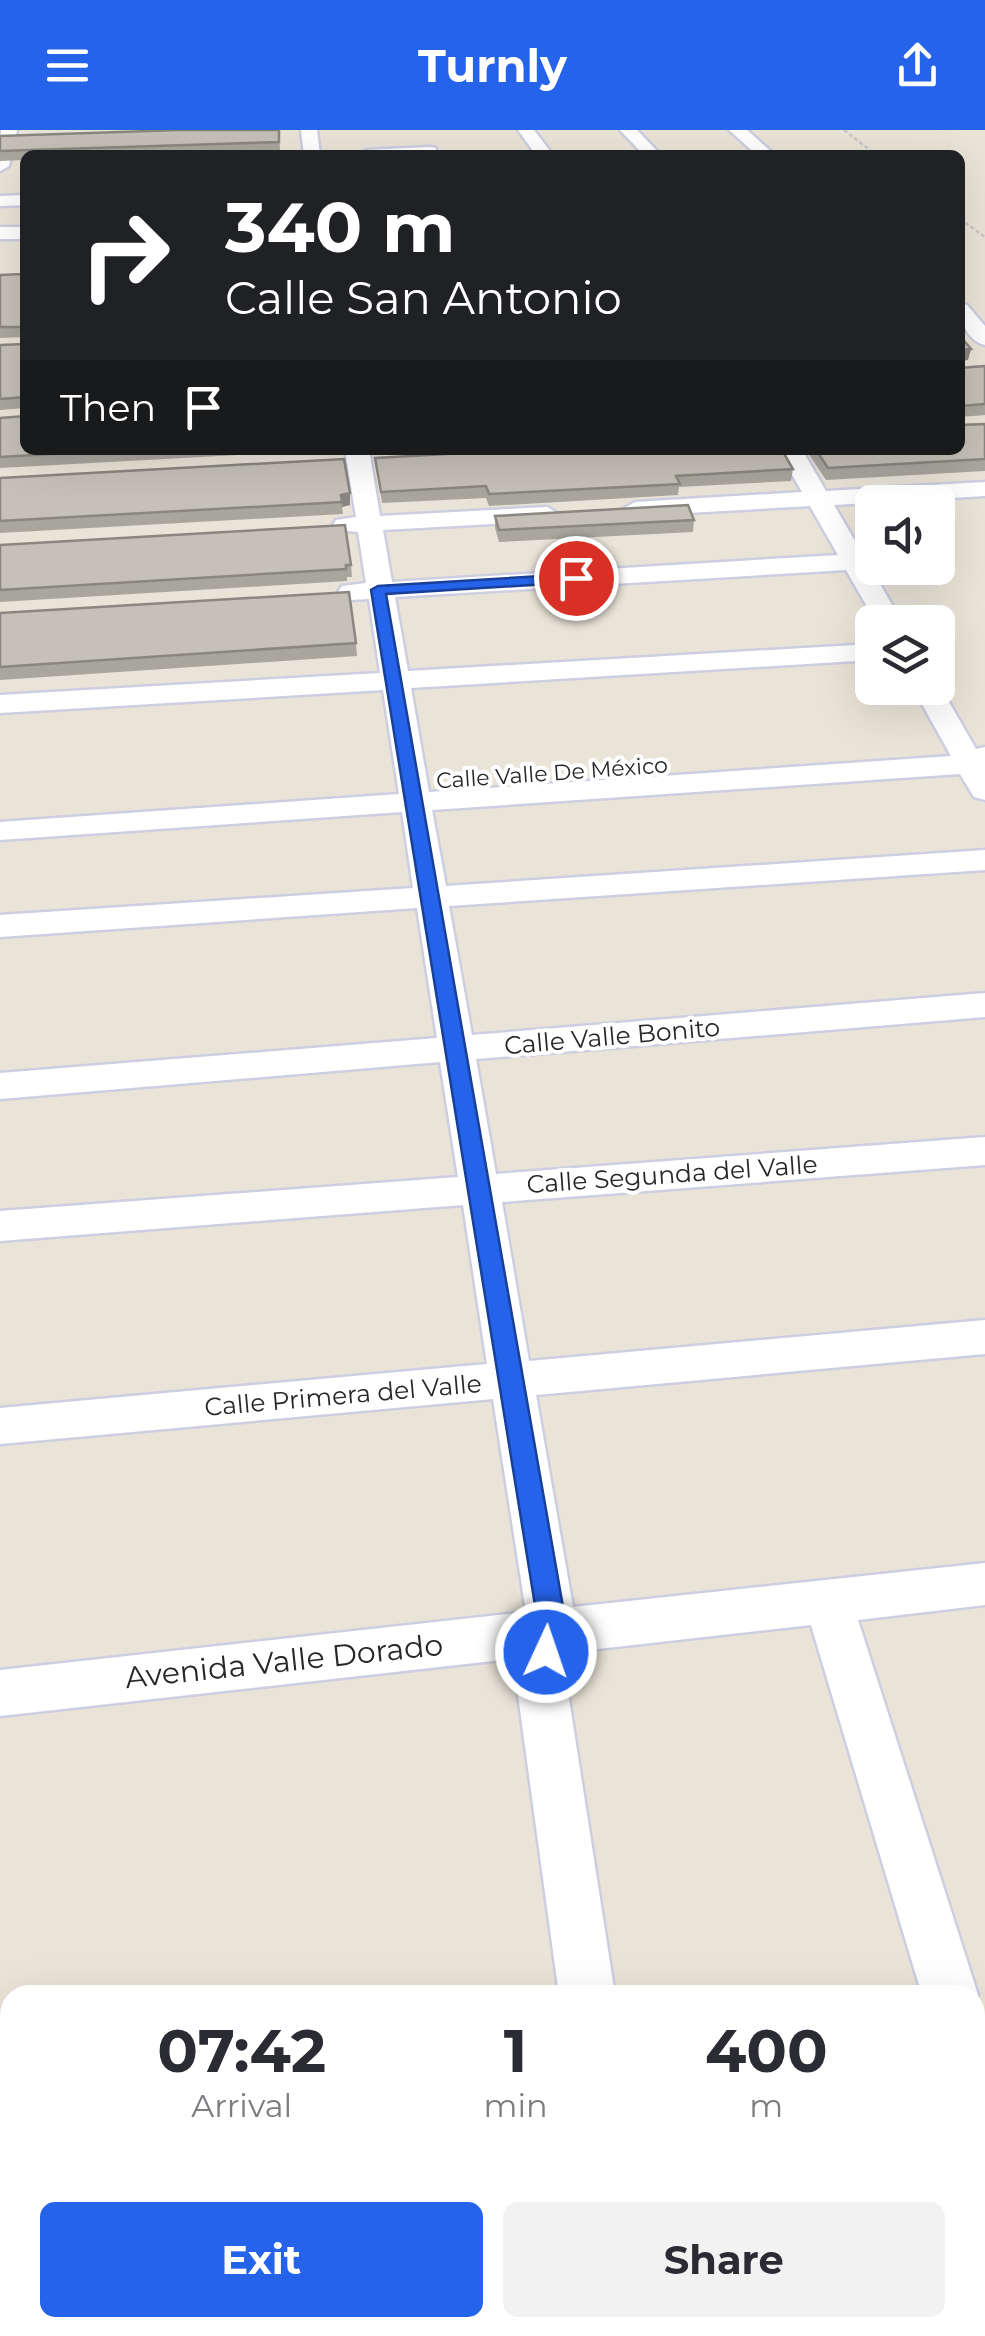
<!DOCTYPE html>
<meta charset="utf-8">
<style>
body{margin:0;font-family:Montserrat,sans-serif;background:#f2f2f3;color:#2b2b33;height:100vh;display:flex;flex-direction:column;font-size:38px;white-space:nowrap}
*{box-sizing:border-box;margin:0}
p{font-size:32px;color:#7c7c81}
.icon{flex:none;width:55px;height:55px;fill:none;stroke:currentColor;stroke-width:2;stroke-linecap:round;stroke-linejoin:round}
.map{position:relative;flex:1;overflow:hidden}
.drawer{position:absolute;left:0px;top:1855px;width:985px;height:352px;display:flex;flex-direction:column;background:#fff;border-radius:30px 30px 0 0;box-shadow:0 10px 40px #0002}
.drawer>*{flex:none}
.top-card{position:absolute;left:20px;top:20px;width:945px;height:305px;border-radius:15px;box-shadow:0 10px 40px #0002;background:#202124;color:#fff;overflow:hidden}
.tools{position:absolute;left:855px;top:355px;display:grid;gap:20px}
.tools a{display:grid;place-items:center;width:100px;height:100px;border-radius:15px;background:#fff;box-shadow:0 10px 40px #0002;font-size:50px}
.pin{position:absolute;display:grid;place-items:center;width:85px;height:85px;color:#fff;margin:-42px;border:5px solid #fff;border-radius:50%;box-shadow:0 2px 10px #0007}
.me{position:absolute;width:110px;margin:-55px;rotate:3deg;stroke-linejoin:round;filter:drop-shadow(0 0 8px #0008)}
.turn{display:flex;align-items:center;gap:35px;height:210px;padding:0 40px;font-size:45px}
.turn .icon{width:130px;height:130px;stroke-width:2.5}
.turn b{display:block;font-size:70px;line-height:85px}
.then{display:flex;align-items:center;height:95px;padding:0 40px;background:#0003;gap:20px;font-size:38px}
.eta{display:flex;justify-content:space-evenly;align-items:center;height:170px;text-align:center}
.eta b{font-size:60px;font-weight:700;line-height:70px}
.action{display:flex;gap:20px;margin-top:auto;padding:20px 40px}
.action a{flex:1;height:115px;border-radius:15px;background:#2563eb;color:#fff;font-size:40px;font-weight:700;line-height:115px;text-align:center}
.action a+a{background:#f2f2f3;color:#2b2b33}
header{display:flex;justify-content:space-between;align-items:center;height:130px;padding:0 40px;background:#2563eb;color:#fff;font-size:45px;font-weight:700}
.map>svg:first-child{display:block}
.lines{fill:none;stroke-linecap:round;stroke-linejoin:round}
.minor-casing{stroke:#cdcfe1;stroke-width:5}
.path{stroke:#c7c7c7;stroke-width:2.5;stroke-dasharray:4 2.5;stroke-linecap:butt}
.minor{fill:#fff;fill-rule:evenodd}
.wall{fill:#a9a69e}
.shaded-wall{fill:#8a8781}
.building{fill:#c5c1b8;stroke:#8a8781;stroke-width:2.5}
.route{fill:#2563eb;stroke:#184099;stroke-width:2.5}
.labels{text-anchor:middle;dominant-baseline:central;stroke-width:8;stroke-linejoin:round;paint-order:stroke}
.far-street-label{font-size:22px;fill:#272727;stroke:#fff}
.street-label{font-size:25px;fill:#272727;stroke:#fff}
.near-street-label{font-size:30px;fill:#272727;stroke:#fff}
</style>
<header><svg class="icon" aria-label="menu" viewBox="0 0 24 24"><path d="M4 6h16M4 12h16M4 18h16"/></svg>Turnly<svg class="icon" aria-label="share" viewBox="0 0 24 24"><path d="M12 15V3M7 8l5-5 5 5M5 13v7h14v-7"/></svg></header>
<div class="map">
<svg width="985" height="2206" viewBox="0 0 985 2206">
<rect width="100%" height="100%" fill="#eae4d8"/>
<g class="lines">
<g class="minor-casing">
<path id="minor" d="M1,0H17L9,36L0,41Z
M301,0H317L320,25H304Z
M518,0H534L553,25H536Z
M620,0H637L661,25H644Z
M729,0H747L775,25H757Z
M430,17L436,18V25H358L366,20Z
M25,65V75L0,76V66Z
M0,97H25V109H0Z
M960,173L967,175L985,196V215C966,210 960,190 960,173Z
M345,320H369L380,386L547,377L559,384L547,391L383,400L392,452L838,425L810,376L635,386L623,379L635,372L802,362L778,320H802L826,361L985,352V366L834,375L902,492H876L846,440L395,467L408,541L872,514V530L411,558L429,662L951,626L913,558H938V553L976,619L985,617V670L974,667L960,644L432,680L446,756L985,720V740L449,776L472,905L985,863V887L476,929L496,1044L985,1007V1035L502,1072L529,1231L985,1190V1224L536,1265L573,1477L985,1433V1475L858,1490L978,1865L975,1873V1865H922L811,1495L571,1522L565,1543L615,1865H559L515,1543L520,1528L0,1586V1540L526,1482L493,1269L0,1314V1278L487,1234L463,1075L0,1111V1081L458,1047L440,932L0,969V943L437,908L417,778L0,807V785L413,758L402,682L0,710V692L399,664L383,560L0,583V565L380,543L369,469L351,470L338,462L342,456L366,453L358,402L336,400L333,395L336,390L356,387Z
M975,1917L985,1921V2007L975,2003Z
M604,2198H668L669,2206H605Z"/>
</g>
<path class="path" d="M844,0L876,25
M960,89L985,107"/>
<use href="#minor" class="minor"/>
</g>
<path class="wall" d="M279,0L280,21L165,25H25V30L0,31V6Z
M23,144L25,207L0,208V145Z
M25,214V278L0,280V215Z
M985,236V285L960,287V238Z
M0,288L25,320H332L0,338Z
M985,294V341L826,350L806,320H960Z
M375,328L793,339L791,351L679,357L678,365L489,376L486,368L382,373Z
M344,329L350,375L342,377L343,384L0,403V348Z
M495,386L694,390L693,402L499,412L495,398Z
M0,415L351,435L352,447H347V451L0,472Z
M0,483L356,513L357,526L0,550Z"/>
<path class="shaded-wall" d="M971,219L968,230L960,231V220Z
M350,363V375L342,377L341,365Z"/>
<path class="building" d="M179,0H279V12L0,21V6Z
M25,139V197H0V145L23,144Z
M960,206L971,219L960,220Z
M25,214V267L0,269V215Z
M985,236V274L960,276V238Z
M25,286V320H120L0,327V288Z
M985,294V329L828,338L816,320H960V295Z
M519,320H782L793,339L676,346L680,354L489,364L486,356L381,362L375,328Z
M344,329L350,363L341,365L342,372L0,391V348Z
M688,375L694,390L499,400L495,386Z
M345,395L351,435H346V439L0,460V415Z
M349,462L356,513L0,537V483Z"/>
<path class="route" d="M576,444L581,445V452L386,464L567,1500L556,1531L546,1535L537,1531L533,1522L539,1500L371,460L378,456Z"/>
<g class="labels">
<g class="far-street-label">
<text transform="translate(552 643) rotate(-4)">Calle Valle De México</text>
</g>
<g class="street-label">
<text transform="translate(612 906) rotate(-5)">Calle Valle Bonito</text>
<text transform="translate(672 1044) rotate(-4)">Calle Segunda del Valle</text>
<text transform="translate(343 1265) rotate(-5)">Calle Primera del Valle</text>
</g>
<g class="near-street-label">
<text transform="translate(284 1531) rotate(-6)">Avenida Valle Dorado</text>
</g>
</g>
</svg>
<div class="tools">
<a><svg class="icon" aria-label="sound" viewBox="0 0 24 24"><path d="M4 9h4l5-4v14l-5-4H4zM17 9q2 3 0 6"/></svg></a>
<a><svg class="icon" aria-label="layers" viewBox="0 0 24 24"><path d="M12 4l9 5-9 5-9-5zM3 14l9 5 9-5"/></svg></a>
</div>
<div class="pin" style="left:576px;top:448px;background:#d93025"><svg class="icon" aria-label="arrive" viewBox="0 0 24 24"><path d="M6 21V4h12l-3 4 3 4H6"/></svg></div>
<svg class="me" style="left:546px;top:1522px" viewBox="-20 -20 40 40"><circle r="17" fill="#2563eb" stroke="#fff" stroke-width="3"/><path d="M0-11L8 9 0 5-8 9z" fill="#fff"/></svg>
<div class="top-card">
<div class="turn"><svg class="icon" aria-label="right" viewBox="0 0 24 24"><path d="M7 20v-9h11M14 6l5 5-5 5"/></svg><div><b>340 m</b>Calle San Antonio</div></div>
<div class="then">Then<svg class="icon" aria-label="arrive" viewBox="0 0 24 24"><path d="M6 21V4h12l-3 4 3 4H6"/></svg></div>
</div>
<section class="drawer">
<div class="eta">
<div><b>07:42</b><p>Arrival</p></div>
<div><b>1</b><p>min</p></div>
<div><b>400</b><p>m</p></div>
</div>
<div class="action"><a>Exit</a><a>Share</a></div>
</section>
</div>
